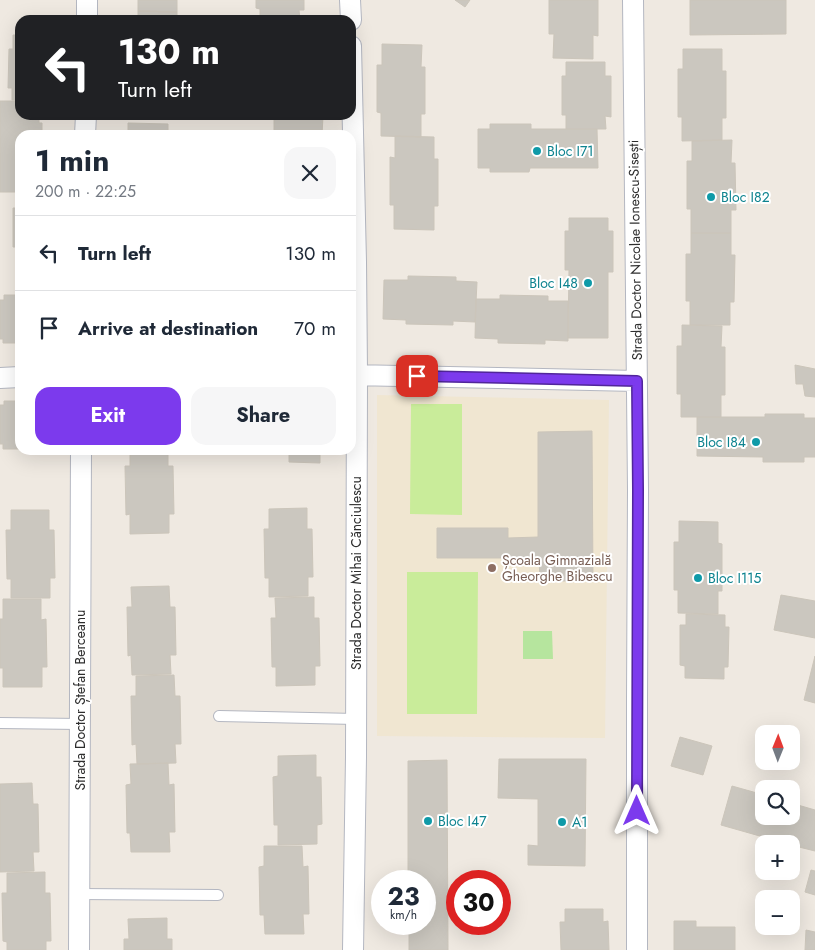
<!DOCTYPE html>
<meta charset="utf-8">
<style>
body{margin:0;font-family:Jost,sans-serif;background:#f6f6f7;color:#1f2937;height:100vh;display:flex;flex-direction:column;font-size:19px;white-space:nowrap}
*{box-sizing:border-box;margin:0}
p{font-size:16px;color:#747a83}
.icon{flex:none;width:28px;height:28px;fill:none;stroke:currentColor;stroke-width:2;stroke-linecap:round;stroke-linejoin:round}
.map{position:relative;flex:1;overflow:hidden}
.details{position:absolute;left:15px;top:130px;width:341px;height:325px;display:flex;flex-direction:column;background:#fff;border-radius:15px;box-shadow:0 5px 20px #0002}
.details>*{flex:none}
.guide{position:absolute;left:15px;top:15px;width:341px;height:105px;border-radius:15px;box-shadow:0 5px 20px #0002;background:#202124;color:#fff;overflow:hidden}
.needle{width:32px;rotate:1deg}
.tools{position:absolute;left:755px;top:725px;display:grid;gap:10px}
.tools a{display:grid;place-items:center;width:45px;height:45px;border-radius:10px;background:#fff;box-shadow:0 5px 20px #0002;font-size:25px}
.speed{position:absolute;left:371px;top:870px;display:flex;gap:10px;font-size:25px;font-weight:700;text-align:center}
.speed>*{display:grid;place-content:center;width:65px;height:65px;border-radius:50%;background:#fff;box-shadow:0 5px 20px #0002;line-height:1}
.speed small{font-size:12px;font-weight:400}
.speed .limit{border:8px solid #d22;background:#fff;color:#111}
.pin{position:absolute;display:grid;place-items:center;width:42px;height:42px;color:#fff;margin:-21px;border-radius:10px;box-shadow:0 2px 8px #0006}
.me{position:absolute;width:55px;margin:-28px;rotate:0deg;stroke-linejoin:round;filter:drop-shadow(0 0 4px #0008)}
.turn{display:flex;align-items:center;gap:18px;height:105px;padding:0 20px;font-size:22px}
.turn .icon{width:65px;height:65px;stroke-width:2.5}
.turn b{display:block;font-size:35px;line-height:42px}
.round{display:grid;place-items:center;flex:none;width:52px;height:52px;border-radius:15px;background:#f6f6f7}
.overview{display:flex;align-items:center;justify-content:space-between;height:85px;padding:0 20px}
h1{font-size:30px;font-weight:700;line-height:38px}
.cta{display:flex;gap:10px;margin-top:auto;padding:10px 20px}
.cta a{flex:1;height:58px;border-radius:15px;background:#7c3aed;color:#fff;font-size:20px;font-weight:700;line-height:58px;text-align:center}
.cta a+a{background:#f6f6f7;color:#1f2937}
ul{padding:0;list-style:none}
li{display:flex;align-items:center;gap:15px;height:75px;padding:0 20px;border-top:1px solid #e0e1e3}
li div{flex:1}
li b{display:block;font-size:19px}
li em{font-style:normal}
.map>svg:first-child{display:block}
.education{fill:#f0e6d1}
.green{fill:#b6e59e}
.pitch{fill:#c9ec9a}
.building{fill:#cbc7bf;stroke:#cbc5ba}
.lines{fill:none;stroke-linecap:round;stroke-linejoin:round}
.service-casing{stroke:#b4b7c1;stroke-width:12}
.minor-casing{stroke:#b4b7c1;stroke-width:22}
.service{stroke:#fff;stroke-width:10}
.minor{stroke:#fff;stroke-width:20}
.route-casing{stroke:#51269a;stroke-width:12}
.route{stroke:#7c3aed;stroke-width:9}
.culture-dot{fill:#0f9aa8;stroke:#fff;stroke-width:2}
.education-dot{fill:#8d6e63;stroke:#fff;stroke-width:2}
.labels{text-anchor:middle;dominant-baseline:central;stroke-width:4;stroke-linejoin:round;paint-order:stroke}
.culture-label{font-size:14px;fill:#0d838f;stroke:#fff;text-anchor:start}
.street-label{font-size:14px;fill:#2e2e2e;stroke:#fff}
.education-label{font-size:14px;fill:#785e54;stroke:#fff;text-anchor:start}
</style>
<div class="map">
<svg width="815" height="950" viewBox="0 0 815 950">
<rect width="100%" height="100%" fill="#efe9e1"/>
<path class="education" d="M377,395L609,400L605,738L377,736Z"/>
<path class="green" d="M523,631H552L553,659H523Z"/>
<path class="pitch" d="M411,404H462V515L410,514Z
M407,572H478L477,714H407Z"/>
<path class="building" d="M138,0H177V12L138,11Z
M256,0H304V10H299L300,20H260V9L256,8Z
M455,0H470L465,7Z
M549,0H598V36L593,35V59L553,58L554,34H549Z
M690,0H786V34L690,35Z
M138,11L177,12V20H138Z
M13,35H20V100H12V88H8L9,49H13Z
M382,44L422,45L421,67H425V114H421V137L381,136V113L377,112V65H382Z
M683,49H722V71H726V118H722V140L682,141V117H678V69H683Z
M566,62H605V76H611V117L605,116L606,129H566V115H562V76H566Z
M0,101H20V115H39V123H42V135H20V192H0Z
M274,115L323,116L322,135H274Z
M128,123L168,124V135H128Z
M490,124H531V129H597L598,168H530L529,172H490V168H478V129H490Z
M395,136L434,137V159H438V206H434V230L394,229V205H390V157L395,158Z
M732,140L731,163H735L736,210H731V233H691V209H687V161H692V141Z
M17,194H20V259H17V247H13V208H17Z
M569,218H608V231H613V272H608V338H568L569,270H565V231H569Z
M691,233H731V255H735L734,302H730V325H690V301H686V254H691Z
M408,276L456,277V281L477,282L475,322L453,321V325L406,324V320L383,319L384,280H408Z
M4,295H20V343H3V339H0V300H4Z
M500,295L548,296V301H568V341L545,340V344L498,343V339L475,338L476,299H500Z
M682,325L722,326L721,347H725V395H721V417H681V394H677V346H682Z
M795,365L815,369V397L805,396L803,384H796Z
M4,401H20V449H3V444H0V405H4Z
M765,414H804V418H815V457H804V462H763V457L697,456V417H765Z
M592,431L593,581H540L539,558H437V528H508V538L538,537V432Z
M130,450H168V466H173L174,514H169V533L130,534V514L126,515L125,466H130Z
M289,450H320V463L289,462Z
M307,508V529H312L313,577H308V596L269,597V578H265L264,529H269V509Z
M11,510H49V530H54L55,578H50V598H11V579H7L6,530H11Z
M679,521L718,522V543L722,544V591H718V614L678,613V590H674V542H679Z
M169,586L170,607H175L176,655H170L171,674L132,675L131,655L128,656L127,607H132L131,587Z
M781,595L815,601V638L774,630Z
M314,597V618H319L320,666H315V685L276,686V667H272L271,618H276L275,598Z
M3,599H41V620L46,619L47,667H42V687H3V668H0V619H3Z
M686,614L725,615V627H729L728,667H724V679L685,678V666L680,665V625H686Z
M815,656V703L804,700Z
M174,675L175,696H180L181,744H175L176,763L137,764L136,744L132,745L131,696H136V676Z
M680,737L712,746L703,775L671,766Z
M316,755V777H321L322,824L317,825V844L278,845V825H274L273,777L278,776V756Z
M499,759H586L585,866L528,865V845L538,846V799L498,798Z
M447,760L448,950H409V924H425V881H408V761Z
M168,763L169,785L174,784L175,832H169L170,852H131L130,833H127L126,785L131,784L130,764Z
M32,783L33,804H38L39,852H33L34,871L0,872V784Z
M732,786L764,795V816H791V803L815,810V851L791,845V844H788L721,825Z
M264,846H302L303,867L308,866L309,914H303L304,934H265L264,915H260L259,867L264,866Z
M811,870L815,871V895L805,892Z
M45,872V893H50L51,941H46V950H7V942L3,941L2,893H7V873Z
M565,909H603V922L608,921L609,950H561L560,922H565Z
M167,918V939H172V950H124V939H129L128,919Z
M674,921H696V927H735V950H674Z
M806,930L815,932V950H805Z"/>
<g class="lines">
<g class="service-casing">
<path id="service" d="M219,716L356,719
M0,723L80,724
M79,894L218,895"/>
</g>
<g class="minor-casing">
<path id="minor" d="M350,0L351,20
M633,0L638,490L637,701V950
M87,20V0
M351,46L356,262L357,374L356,757L353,950
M85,135L86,115
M351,375L637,381
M0,378L20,377
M79,950L81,450"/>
</g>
<use href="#service" class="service"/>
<use href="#minor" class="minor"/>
</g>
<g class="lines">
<g class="route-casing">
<path id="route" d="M417,376L637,381L638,490L637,811"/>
</g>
<use href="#route" class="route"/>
</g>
<g class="culture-dot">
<circle cx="537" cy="151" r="5"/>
<circle cx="711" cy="197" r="5"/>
<circle cx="588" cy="283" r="5"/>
<circle cx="756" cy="442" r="5"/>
<circle cx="698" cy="578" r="5"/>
<circle cx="428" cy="821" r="5"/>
<circle cx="562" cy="822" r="5"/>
</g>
<circle class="education-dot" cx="492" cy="568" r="5"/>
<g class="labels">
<g class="culture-label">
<text x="547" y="151">Bloc I71</text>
<text x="721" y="197">Bloc I82</text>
<text x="578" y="283" text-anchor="end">Bloc I48</text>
<text x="746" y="442" text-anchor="end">Bloc I84</text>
<text x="708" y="578">Bloc I115</text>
<text x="438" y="821">Bloc I47</text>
<text x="572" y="822">A1</text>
</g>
<g class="street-label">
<text transform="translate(635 250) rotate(-91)">Strada Doctor Nicolae Ionescu-Sisești</text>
<text transform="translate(356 573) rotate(-90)">Strada Doctor Mihai Cănciulescu</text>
<text transform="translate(80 700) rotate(-90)">Strada Doctor Ștefan Berceanu</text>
</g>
<g class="education-label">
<text x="502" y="560">Școala Gimnazială<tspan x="502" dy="16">Gheorghe Bibescu</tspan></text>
</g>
</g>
</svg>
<div class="tools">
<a><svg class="needle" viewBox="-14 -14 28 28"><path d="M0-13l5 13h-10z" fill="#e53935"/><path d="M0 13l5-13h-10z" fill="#747a83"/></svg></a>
<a><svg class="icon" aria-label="search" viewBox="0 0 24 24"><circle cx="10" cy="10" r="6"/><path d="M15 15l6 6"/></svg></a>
<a>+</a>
<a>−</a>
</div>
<div class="speed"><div>23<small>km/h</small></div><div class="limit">30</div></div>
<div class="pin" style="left:417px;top:376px;background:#d93025"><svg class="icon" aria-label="arrive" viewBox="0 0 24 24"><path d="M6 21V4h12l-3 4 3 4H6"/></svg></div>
<svg class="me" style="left:637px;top:811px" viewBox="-20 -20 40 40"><path d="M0-17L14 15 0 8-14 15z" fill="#7c3aed" stroke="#fff" stroke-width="4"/></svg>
<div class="guide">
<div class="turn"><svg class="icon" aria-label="left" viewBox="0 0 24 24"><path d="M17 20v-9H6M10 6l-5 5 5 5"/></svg><div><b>130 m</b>Turn left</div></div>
</div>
<section class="details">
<div class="overview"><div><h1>1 min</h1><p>200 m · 22:25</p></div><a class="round"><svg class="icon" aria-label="close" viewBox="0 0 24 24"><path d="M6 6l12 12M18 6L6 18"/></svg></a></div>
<ul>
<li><svg class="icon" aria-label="left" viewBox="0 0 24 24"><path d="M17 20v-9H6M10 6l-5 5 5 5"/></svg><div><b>Turn left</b></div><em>130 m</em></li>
<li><svg class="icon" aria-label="arrive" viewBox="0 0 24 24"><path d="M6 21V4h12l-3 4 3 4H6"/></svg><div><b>Arrive at destination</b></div><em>70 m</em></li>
</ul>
<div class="cta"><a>Exit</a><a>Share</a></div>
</section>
</div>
